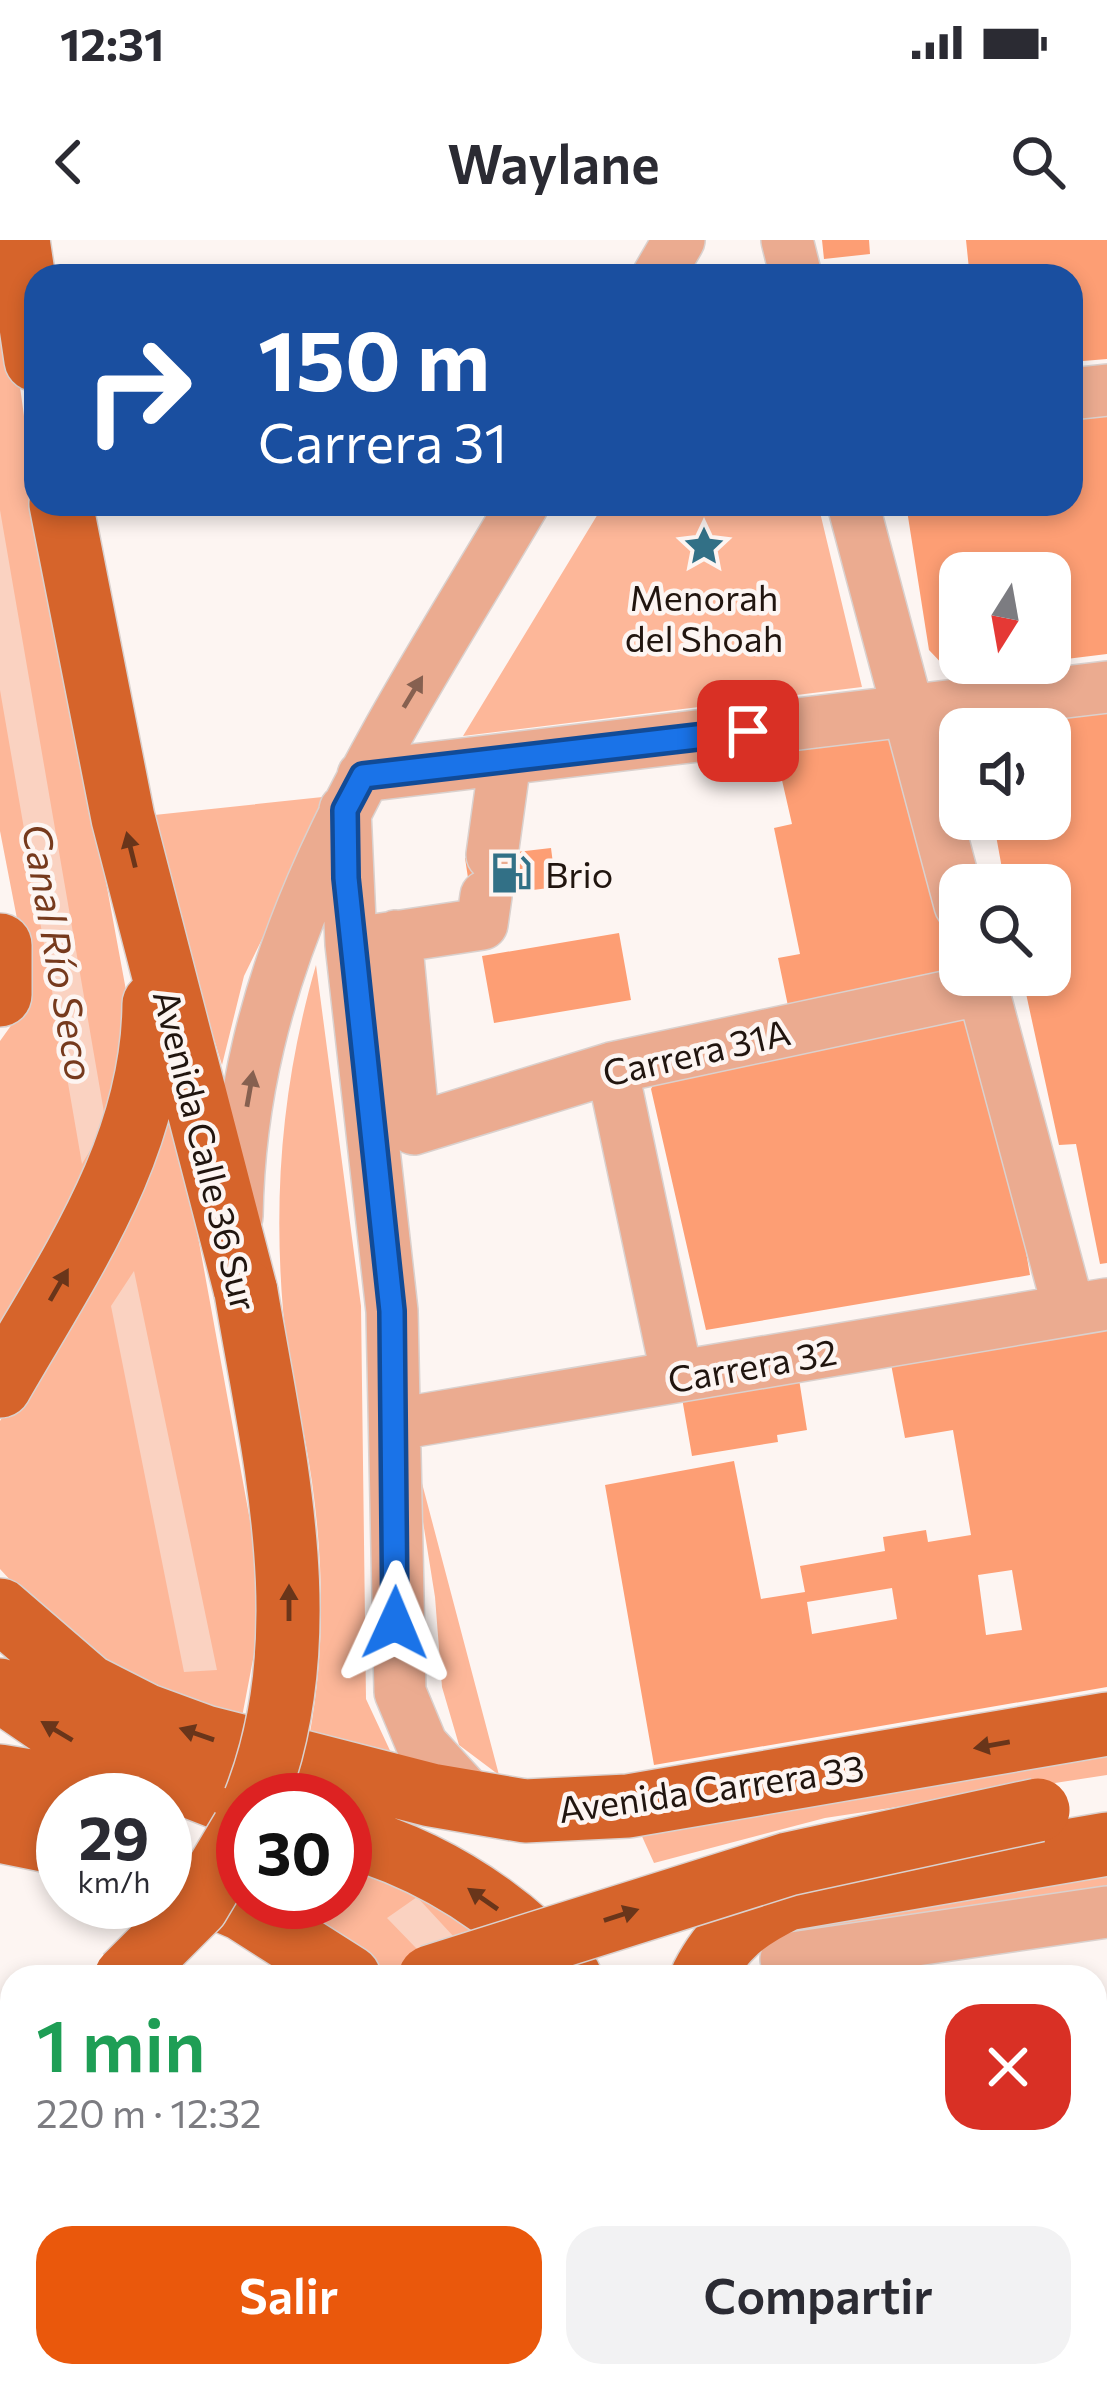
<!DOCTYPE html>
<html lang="es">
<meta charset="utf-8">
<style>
body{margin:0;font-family:Commissioner,sans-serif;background:#f2f2f3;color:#2b2b33;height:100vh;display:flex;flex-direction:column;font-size:45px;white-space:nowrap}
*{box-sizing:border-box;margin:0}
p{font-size:39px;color:#7c7c81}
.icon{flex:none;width:66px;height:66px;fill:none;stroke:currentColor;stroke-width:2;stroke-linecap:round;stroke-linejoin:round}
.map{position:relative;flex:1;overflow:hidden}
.panel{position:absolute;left:0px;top:1725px;width:1107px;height:423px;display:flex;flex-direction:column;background:#fff;border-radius:36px 36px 0 0;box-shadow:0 6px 18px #0003}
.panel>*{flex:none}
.hud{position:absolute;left:24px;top:24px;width:1059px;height:252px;border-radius:36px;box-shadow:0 6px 18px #0003;background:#1a4fa0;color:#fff;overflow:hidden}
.needle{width:78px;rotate:191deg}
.tools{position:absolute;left:939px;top:312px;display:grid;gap:24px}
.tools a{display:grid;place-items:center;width:132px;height:132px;border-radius:24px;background:#fff;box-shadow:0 6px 18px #0003;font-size:60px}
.speed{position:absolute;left:36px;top:1533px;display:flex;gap:24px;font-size:60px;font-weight:700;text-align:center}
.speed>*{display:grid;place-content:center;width:156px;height:156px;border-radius:50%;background:#fff;box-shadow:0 6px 18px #0003;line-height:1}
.speed small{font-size:30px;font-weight:400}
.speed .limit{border:18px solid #d22;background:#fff;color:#111}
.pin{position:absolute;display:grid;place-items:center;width:102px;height:102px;color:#fff;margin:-51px;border-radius:24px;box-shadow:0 6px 18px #0006}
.me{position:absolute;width:132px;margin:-66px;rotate:1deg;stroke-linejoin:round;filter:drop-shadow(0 0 9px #0008)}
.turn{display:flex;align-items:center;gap:42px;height:252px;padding:0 36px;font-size:54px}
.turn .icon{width:156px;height:156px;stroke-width:2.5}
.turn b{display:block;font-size:84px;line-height:102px}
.round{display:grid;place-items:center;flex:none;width:126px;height:126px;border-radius:36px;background:#f2f2f3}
.head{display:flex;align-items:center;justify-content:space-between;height:204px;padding:0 36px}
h1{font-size:72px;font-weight:600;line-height:90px;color:#1e9e55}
.action{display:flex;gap:24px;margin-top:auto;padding:24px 36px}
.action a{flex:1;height:138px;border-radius:36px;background:#ea580c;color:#fff;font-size:48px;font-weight:600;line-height:138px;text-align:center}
.action a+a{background:#f2f2f3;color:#2b2b33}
.status{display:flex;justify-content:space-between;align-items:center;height:84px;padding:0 60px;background:#fff;direction:ltr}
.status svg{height:33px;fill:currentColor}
header{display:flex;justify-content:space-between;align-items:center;height:156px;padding:0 36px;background:#fff;font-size:54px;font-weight:600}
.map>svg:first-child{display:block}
.green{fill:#fdb799}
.water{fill:#fad2c1}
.building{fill:#fd9e74;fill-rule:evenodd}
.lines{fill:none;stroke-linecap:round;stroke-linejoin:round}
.minor-casing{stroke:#dad1ce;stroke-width:54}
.major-casing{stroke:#dad1ce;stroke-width:66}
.minor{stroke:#ebab90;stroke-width:51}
.major{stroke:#d6642b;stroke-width:63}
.major-bridge-casing{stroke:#dad1ce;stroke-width:66;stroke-linecap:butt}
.major-bridge{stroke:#d6642b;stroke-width:63}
.oneway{fill:#866050}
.oneway2{fill:#69351a}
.route-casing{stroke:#114b97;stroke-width:30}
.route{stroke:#1a73e8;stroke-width:21}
.labels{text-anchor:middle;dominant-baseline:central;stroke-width:9;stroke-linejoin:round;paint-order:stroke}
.poi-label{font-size:36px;fill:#21150f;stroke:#fdf5f2}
.street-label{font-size:36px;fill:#21150f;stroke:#fdf5f2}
.water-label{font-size:39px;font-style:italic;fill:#763a1d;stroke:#fdf5f2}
</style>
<div class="status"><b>12:31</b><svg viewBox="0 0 49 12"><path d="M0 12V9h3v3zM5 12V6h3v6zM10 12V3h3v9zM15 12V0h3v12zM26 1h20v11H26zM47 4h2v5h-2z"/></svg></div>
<header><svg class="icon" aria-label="back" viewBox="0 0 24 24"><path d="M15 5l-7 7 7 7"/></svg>Waylane<svg class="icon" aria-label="search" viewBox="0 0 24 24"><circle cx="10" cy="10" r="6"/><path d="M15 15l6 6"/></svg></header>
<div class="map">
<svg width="1107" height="2147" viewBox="0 0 1107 2147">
<rect width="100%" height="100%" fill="#fdf5f2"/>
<path class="green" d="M0,0L36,264L128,761L111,895L0,1092V801L20,773L25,720L0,591Z
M604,264H818L862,447L463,496Z
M332,556L244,736L222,825L145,576Z
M316,725L361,1066L366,1459L393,1517L309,1498C325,1412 324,1328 312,1242C304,1184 288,1127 283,1070C273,951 283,839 316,725Z
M174,866L256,1313L259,1388L242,1477L89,1425L0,1329V1181L141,949Z
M409,1194L499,1535L459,1505L442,1447L435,1357Z
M1107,1510V1535L825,1578L654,1623L640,1592Z
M345,1624L452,1667L530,1737H381L263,1662H345Z
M1107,1627V1655L784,1705L807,1672Z
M12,1889V2063L0,2058V1892Z
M210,2136H578L582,2147H240Z
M700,2136H877L883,2147H705Z"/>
<path class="water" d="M0,270L106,884L82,924L0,450Z
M134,1031L217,1430L184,1432L111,1066Z
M417,1657L491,1737H444L387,1678Z"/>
<path class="building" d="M822,0H869L870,14L824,19Z
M966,0H1107V119L1071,122V36H954L953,31L969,29Z
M1107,174V414L1050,421V333H960V423L1001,425L969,432L948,430L929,410L906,264H1071V178Z
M1107,466V1023L1100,1024L1076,904L1059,905L1022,735H1050V645H1005L993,579H1050V489L990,487Z
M899,492L919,557L955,732L788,766L778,718L800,714L774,588L792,584L776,514Z
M551,608L556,647L471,658L465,618Z
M619,693L631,760L494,783L482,716Z
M973,772L1008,907L1030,1035L706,1090L651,849L659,835Z
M1107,1085V1447L654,1525L605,1245L734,1221L761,1359L805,1352L800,1326L885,1311L883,1297L926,1290L928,1302L971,1295L953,1190L905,1198L891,1124ZM1012,1330L1022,1390L986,1395L978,1335ZM892,1348L897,1379L812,1394L807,1362Z
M799,1139L807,1190L777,1195L778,1202L692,1216L682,1158Z"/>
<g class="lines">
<g class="minor-casing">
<path id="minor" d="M787,0L796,36
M658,36L679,0
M1071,154L1107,150
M853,264L960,665
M363,536L1107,447
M345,570L351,704L392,1071L400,1452L422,1505L476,1564
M492,615L505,521
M396,696L414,889L612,828L983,749
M362,702L482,684L486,656
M979,735L1069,1070
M612,828L677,1136
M237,976C241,700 389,492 523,264
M397,1184L1107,1064
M786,1719L1107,1672
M1095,2094L1107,2083
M24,2147L46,2136
M1037,2147L1049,2136"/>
</g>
<g class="major-casing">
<path id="major" d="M18,0L36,120
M61,264L123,578L246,1052
M0,705V755
M0,1146C69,1026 153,908 154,764
M0,1370L88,1446L145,1475L205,1497L431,1555L525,1571L628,1566L1107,1484
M0,1450L76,1502L243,1567
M0,1536L146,1560
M0,1591L63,1604
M345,1595C434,1620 508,1668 570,1737
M165,1636L242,1669L349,1737
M702,1737C723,1696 746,1679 787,1659L1107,1604
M0,1827L12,1820
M0,2080L12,2084
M155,2136L185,2147
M609,2136L614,2147
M676,2136L682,2147
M901,2136L903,2147
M954,2136L965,2147"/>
</g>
<use href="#minor" class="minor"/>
<use href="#major" class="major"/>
<g class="major-bridge-casing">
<path id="major-bridge" d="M246,1052C274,1218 320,1397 255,1560
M126,1737L197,1666L243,1589
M430,1737L788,1624L1038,1570"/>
</g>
<use href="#major-bridge" class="major-bridge"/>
</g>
<defs><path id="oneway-solid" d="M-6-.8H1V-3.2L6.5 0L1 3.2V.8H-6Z" transform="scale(3)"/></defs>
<g class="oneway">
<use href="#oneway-solid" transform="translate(413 452) rotate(-59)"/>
<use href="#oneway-solid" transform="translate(250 849) rotate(-80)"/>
</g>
<g class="oneway2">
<use href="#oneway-solid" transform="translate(131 610) rotate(-104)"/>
<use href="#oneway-solid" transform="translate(59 1045) rotate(-60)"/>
<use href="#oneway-solid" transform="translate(289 1363) rotate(-90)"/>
<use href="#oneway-solid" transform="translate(57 1491) rotate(-149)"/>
<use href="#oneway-solid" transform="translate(197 1494) rotate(-161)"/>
<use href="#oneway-solid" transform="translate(992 1505) rotate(170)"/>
<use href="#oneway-solid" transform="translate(483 1659) rotate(-145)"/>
<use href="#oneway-solid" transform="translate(621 1675) rotate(-18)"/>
</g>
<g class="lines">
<g class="route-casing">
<path id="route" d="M395,1383L392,1071L346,638L345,570L363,536L748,491"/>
</g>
<use href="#route" class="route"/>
</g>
<defs>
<g id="sight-bare" transform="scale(3.24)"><path d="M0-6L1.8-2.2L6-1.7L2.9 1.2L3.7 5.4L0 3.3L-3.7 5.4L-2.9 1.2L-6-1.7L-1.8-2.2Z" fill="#327086" stroke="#fdf5f2" stroke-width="2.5" paint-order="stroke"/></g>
<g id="fuel-bare" transform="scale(3.24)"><path d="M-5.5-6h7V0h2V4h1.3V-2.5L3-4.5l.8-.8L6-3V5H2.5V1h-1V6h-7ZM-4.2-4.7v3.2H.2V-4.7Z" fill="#327086" stroke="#fdf5f2" stroke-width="2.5" paint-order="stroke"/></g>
</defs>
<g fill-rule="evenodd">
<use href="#sight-bare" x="704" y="306"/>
<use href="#fuel-bare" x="511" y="633"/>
</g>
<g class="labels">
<g class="poi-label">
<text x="704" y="356">Menorah<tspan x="704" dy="41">del Shoah</tspan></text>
<text x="545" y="633" text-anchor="start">Brio</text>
</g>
<g class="street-label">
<text transform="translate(696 811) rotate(-13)">Carrera 31A</text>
<text transform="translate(207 910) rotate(76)">Avenida Calle 36 Sur</text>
<text transform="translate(752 1124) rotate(-10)">Carrera 32</text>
<text transform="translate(711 1547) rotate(-8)">Avenida Carrera 33</text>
</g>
<g class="water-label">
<text transform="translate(60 712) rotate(80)">Canal Río Seco</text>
</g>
</g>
</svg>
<div class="tools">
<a><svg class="needle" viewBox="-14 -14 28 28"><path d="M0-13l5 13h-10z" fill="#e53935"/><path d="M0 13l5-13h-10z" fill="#7c7c81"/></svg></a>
<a><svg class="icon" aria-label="sound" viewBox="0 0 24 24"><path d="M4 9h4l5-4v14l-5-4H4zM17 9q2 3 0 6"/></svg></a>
<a><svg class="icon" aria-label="search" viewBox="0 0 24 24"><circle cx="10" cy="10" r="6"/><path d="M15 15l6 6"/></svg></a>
</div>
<div class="speed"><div>29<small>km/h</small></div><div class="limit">30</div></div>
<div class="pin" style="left:748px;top:491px;background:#d93025"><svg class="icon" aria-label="arrive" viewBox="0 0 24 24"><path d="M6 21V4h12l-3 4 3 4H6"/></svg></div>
<svg class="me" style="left:395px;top:1383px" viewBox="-20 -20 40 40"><path d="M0-17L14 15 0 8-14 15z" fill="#1a73e8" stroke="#fff" stroke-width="4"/></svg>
<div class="hud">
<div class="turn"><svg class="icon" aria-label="right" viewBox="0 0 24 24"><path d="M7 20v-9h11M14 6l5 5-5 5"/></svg><div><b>150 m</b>Carrera 31</div></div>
</div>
<section class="panel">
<div class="head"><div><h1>1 min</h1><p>220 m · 12:32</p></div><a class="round" style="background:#d93025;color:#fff"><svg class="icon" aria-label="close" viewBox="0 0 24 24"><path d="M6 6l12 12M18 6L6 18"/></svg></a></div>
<div class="action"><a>Salir</a><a>Compartir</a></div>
</section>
</div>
